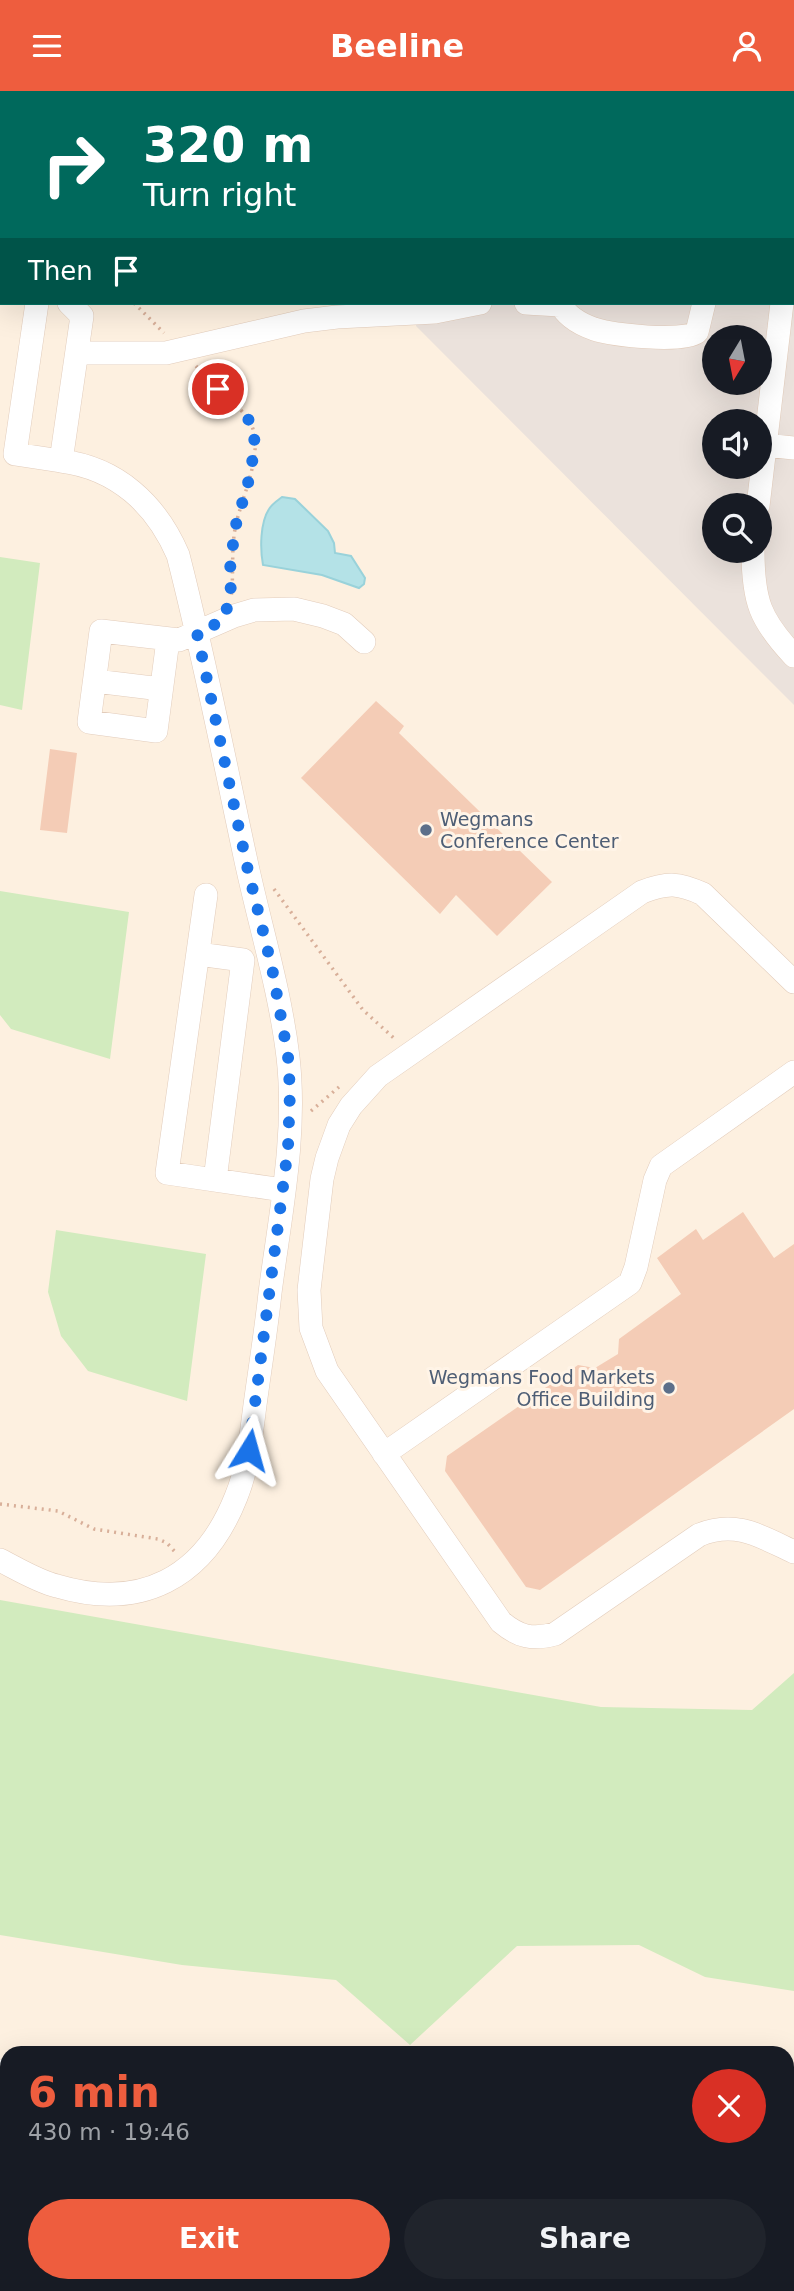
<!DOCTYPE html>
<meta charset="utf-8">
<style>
body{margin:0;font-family:"DejaVu Sans",sans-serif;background:#20242c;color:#f1f3f6;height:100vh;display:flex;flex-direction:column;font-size:26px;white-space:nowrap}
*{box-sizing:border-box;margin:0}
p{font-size:23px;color:#9ea1a6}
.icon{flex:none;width:38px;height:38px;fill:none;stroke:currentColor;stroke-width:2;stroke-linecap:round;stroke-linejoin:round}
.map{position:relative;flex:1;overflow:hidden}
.drawer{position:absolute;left:0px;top:1955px;width:794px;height:247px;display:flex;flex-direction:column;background:#171b24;border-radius:21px 21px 0 0;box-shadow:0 7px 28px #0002}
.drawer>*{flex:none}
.top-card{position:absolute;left:0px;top:0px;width:794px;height:214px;box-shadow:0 7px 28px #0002;background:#00695c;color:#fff;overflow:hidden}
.needle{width:46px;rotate:190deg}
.tools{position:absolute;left:702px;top:234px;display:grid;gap:14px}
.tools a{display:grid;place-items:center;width:70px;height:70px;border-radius:50%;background:#171b24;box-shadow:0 7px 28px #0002;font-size:35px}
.pin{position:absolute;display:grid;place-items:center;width:60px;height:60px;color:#fff;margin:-30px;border:4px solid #fff;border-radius:50%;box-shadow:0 2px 7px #0007}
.me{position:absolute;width:77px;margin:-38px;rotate:8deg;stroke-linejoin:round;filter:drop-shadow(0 0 5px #0008)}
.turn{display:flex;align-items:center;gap:24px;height:147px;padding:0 28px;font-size:32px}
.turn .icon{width:91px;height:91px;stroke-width:2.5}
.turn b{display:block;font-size:49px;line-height:60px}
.then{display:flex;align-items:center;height:66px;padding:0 28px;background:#0003;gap:14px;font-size:26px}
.round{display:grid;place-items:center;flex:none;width:74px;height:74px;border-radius:37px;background:#20242c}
.headline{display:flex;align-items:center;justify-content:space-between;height:119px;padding:0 28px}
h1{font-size:42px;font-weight:600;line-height:52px;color:#ee5d3e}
.action{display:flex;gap:14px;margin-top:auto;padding:14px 28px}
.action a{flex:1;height:80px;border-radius:42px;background:#ee5d3e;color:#fff;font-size:28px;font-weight:600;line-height:80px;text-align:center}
.action a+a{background:#20242c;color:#f1f3f6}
header{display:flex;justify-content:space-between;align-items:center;height:91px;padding:0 28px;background:#ee5d3e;color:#fff;font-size:32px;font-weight:600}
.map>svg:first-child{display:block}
.industrial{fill:#ebe2dc;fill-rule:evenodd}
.green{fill:#d2ebbe}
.water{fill:#b4e2e7;stroke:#99d2da;stroke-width:2}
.building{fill:#f4ccb6}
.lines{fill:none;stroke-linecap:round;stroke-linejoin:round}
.minor-casing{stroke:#e2ccbb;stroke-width:24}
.path{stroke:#d8af99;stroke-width:3.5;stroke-dasharray:2 5;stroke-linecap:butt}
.minor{stroke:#fff;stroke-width:23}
.route{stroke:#1a73e8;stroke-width:12;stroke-dasharray:0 21.6}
.service-dot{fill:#5c6f8a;stroke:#fff4e7;stroke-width:2.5}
.labels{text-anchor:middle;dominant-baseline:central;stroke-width:6;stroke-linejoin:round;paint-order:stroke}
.service-label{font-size:19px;fill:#4e5e75;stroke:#fff4e7;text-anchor:start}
</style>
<header><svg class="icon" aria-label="menu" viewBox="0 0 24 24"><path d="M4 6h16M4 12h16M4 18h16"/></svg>Beeline<svg class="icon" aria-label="person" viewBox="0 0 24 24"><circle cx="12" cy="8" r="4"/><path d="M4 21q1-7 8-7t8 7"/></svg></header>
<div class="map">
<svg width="794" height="2200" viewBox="0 0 794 2200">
<rect width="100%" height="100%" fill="#fdf0e0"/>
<path class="industrial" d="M441,0H794V614L416,235L418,212H793V2H441ZM714,247H760V292H714ZM714,331H760V376H714ZM714,415H760V460H714Z"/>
<path class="green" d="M0,466L40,472L22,619L0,614Z
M0,800L129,821L110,968L11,938L0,924Z
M56,1139L206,1163L187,1310L88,1280L61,1245L48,1201Z
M0,1509L601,1616L752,1619L794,1582V1900L705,1886L639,1854L517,1855L410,1954L336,1889L182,1874L0,1844Z"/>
<path class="water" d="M282,406L295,408L328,440L334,452L335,462L351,465L365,487L364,493L359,497L322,484L263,474C260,458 260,432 269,418C272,413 278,409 282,406Z"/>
<path class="building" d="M376,610L404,635L399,642L552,791L497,845L456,804L440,823L301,687Z
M50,658L77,662L67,742L40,739Z
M743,1121L774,1167L794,1153V1318L540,1499L526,1496L445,1380L447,1365L578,1274L595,1277L618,1263L619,1248L681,1203L657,1167L696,1138L703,1149Z"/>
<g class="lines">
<g class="minor-casing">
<path id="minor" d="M488,2V0
M793,66H794
M793,115L794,104
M793,189H794
M37,212L15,363L61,370L82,225L69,212
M526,212L560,214
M560,212C566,225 580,233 594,238C613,244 682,252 697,241L704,212
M77,262H166L304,230L337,226L435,221L480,212
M765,354L794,357
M758,415L782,212
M753,460C753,510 760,529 794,565
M168,549L156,640L89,631L101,540L179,549L234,525L254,519L294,518L323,525L344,533L364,551
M95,590L161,598
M206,804L167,1082L283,1099
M198,863L243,869L215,1089
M794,891L703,803C679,792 668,791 642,801L378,985L351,1015L339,1034L327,1067L322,1088L309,1199L311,1237L327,1280L501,1531C519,1546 532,1549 555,1543L699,1444C736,1429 760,1445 794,1461
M384,1363L630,1192L636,1176L655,1089L661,1075L794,981
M0,1469C18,1478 37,1490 57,1495C141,1520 204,1487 236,1406C248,1377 251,1345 255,1314C260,1277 266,1240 270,1202C280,1124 297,1044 288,966C280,899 260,835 246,770C224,668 204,565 178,464C156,413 117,377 61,370
M0,1980L7,1981
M788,1999L794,2000
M542,2194L546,2200"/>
</g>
<path class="path" d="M0,83L2,84
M134,212L164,242
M196,275C210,290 243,317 251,333C265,362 240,409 235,438C231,461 234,484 231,507
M274,798L363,919L396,949
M311,1020L339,996
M0,1413L58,1420L94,1438L158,1448L167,1452L176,1462"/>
<use href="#minor" class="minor"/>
</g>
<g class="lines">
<path class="route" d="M218,298L248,328L253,335L255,356L248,392L235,437L230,478L231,507L222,530L197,542L247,775L272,877L288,965L290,1000L288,1057L249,1359"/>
</g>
<g class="service-dot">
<circle cx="426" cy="739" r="7"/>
<circle cx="669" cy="1297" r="7"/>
</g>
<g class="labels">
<g class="service-label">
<text x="440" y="728">Wegmans<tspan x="440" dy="22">Conference Center</tspan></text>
<text x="655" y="1286" text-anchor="end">Wegmans Food Markets<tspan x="655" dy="22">Office Building</tspan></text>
</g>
</g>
</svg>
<div class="tools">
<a><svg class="needle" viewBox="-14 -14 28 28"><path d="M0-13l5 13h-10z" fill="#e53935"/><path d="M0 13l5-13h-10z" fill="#9ea1a6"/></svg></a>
<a><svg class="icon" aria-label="sound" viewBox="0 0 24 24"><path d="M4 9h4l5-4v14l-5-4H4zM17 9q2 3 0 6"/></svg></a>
<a><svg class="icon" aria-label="search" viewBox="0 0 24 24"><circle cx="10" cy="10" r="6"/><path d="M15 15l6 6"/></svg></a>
</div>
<div class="pin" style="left:218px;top:298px;background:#d93025"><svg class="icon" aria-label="arrive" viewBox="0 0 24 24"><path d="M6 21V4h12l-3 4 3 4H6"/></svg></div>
<svg class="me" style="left:249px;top:1359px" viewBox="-20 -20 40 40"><path d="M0-17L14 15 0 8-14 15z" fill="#1a73e8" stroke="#fff" stroke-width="4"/></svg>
<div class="top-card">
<div class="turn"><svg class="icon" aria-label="right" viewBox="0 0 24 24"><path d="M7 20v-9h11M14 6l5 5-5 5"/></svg><div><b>320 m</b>Turn right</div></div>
<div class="then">Then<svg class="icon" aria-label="arrive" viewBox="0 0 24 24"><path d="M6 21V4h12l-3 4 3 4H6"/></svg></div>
</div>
<section class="drawer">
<div class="headline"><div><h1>6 min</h1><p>430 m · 19:46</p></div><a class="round" style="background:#d93025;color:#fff"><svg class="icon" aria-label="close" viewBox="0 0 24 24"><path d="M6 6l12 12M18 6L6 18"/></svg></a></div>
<div class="action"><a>Exit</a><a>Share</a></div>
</section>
</div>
